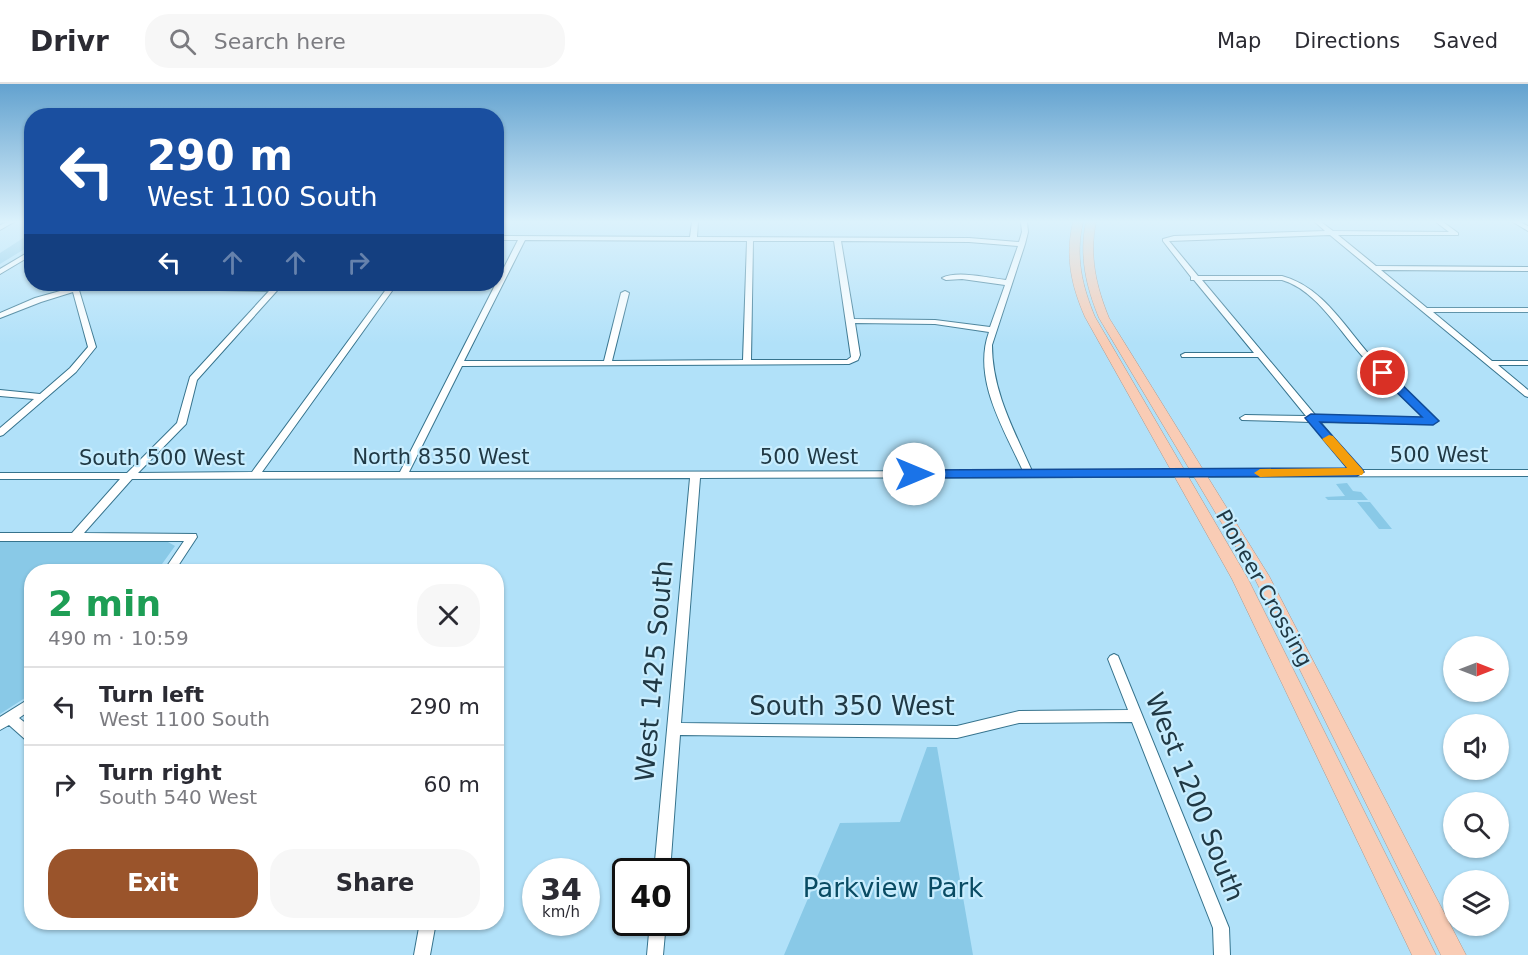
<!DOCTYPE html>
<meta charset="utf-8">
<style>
body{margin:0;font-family:"DejaVu Sans",sans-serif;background:#f7f7f7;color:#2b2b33;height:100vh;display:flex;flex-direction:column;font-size:22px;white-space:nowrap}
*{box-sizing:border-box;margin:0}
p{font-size:20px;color:#7c7c81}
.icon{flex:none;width:33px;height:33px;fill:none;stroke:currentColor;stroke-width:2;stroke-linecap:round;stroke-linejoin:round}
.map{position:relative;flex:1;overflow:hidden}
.panel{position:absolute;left:24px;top:480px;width:480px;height:366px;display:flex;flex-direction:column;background:#fff;border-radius:24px;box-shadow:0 2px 4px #0004}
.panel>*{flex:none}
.hud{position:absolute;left:24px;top:24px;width:480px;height:183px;border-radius:24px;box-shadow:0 2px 4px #0004;background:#1a4fa0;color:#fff;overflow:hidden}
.needle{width:39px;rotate:90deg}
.tools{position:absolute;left:1443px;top:552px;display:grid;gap:12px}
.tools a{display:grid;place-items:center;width:66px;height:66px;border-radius:50%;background:#fff;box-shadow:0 2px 4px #0004;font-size:30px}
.speed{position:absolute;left:522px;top:774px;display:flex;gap:12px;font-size:30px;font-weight:700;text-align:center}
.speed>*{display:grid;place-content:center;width:78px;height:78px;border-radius:50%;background:#fff;box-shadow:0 2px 4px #0004;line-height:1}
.speed small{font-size:15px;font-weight:400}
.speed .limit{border:3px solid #111;border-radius:9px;background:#fff;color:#111}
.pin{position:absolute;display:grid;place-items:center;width:51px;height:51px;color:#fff;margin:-26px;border:3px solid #fff;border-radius:50%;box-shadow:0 2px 6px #0007}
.me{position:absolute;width:66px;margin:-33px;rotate:90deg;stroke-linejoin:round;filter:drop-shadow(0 0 4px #0008)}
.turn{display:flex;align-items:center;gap:21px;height:126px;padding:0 24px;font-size:27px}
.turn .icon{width:78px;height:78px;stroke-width:2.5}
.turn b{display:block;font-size:42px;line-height:51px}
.lanes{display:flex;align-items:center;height:57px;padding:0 24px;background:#0003;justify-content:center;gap:30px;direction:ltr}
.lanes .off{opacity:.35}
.round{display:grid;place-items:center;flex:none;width:63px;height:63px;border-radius:24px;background:#f7f7f7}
.overview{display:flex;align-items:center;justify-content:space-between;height:102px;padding:0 24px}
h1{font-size:36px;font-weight:700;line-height:45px;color:#1e9e55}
.cta{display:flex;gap:12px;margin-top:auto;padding:12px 24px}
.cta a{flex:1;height:69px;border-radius:24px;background:#9a542b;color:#fff;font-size:24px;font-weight:700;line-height:69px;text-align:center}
.cta a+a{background:#f7f7f7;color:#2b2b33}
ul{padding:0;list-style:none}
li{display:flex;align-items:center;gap:18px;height:78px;padding:0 24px;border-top:2px solid #e1e1e2}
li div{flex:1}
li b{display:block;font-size:22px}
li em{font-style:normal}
header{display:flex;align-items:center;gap:36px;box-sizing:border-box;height:84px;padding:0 30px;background:#fff;border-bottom:2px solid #e1e1e2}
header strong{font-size:28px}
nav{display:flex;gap:33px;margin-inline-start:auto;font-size:21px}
.search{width:420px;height:54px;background:#f7f7f7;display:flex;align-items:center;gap:15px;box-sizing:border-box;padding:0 21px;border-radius:24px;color:#7c7c81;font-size:22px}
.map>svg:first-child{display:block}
.green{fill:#89c9e7}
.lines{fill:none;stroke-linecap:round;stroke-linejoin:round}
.minor-casing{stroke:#36738d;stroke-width:2}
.highway-casing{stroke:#ad998e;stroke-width:1}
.minor{fill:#fff;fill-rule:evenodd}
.highway{fill:#f9ccb5;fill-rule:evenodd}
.route{fill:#1a73e8;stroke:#114b97;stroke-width:1.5}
.slow{fill:#f59e0b}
.labels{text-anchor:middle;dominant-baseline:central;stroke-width:4.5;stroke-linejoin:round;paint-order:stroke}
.street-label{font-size:21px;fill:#203945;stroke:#c8edfe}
.near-street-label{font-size:26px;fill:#203945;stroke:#c8edfe}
.near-park-label{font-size:26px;fill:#094b63;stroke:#c8edfe}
</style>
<header>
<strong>Drivr</strong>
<div class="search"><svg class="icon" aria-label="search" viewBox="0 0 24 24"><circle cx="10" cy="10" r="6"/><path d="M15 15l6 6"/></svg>Search here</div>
<nav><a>Map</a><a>Directions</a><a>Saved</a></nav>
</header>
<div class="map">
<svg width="1528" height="871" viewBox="0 0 1528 871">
<rect width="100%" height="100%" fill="#b1e1f9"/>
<path class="green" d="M31,149V161L0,180V169Z
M1347,399L1353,407L1361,408L1368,416H1328L1325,413L1345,412L1336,400Z
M1357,418H1370L1392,445H1379Z
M0,457L168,458L175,462L157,487L32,488L31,610L0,630Z
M927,663H937L973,871H784L840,739L900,738Z"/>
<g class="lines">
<g class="minor-casing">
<path id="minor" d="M7,138H14L0,146V141Z
M692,138H698L697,153L969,154L1019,158L1022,148L1021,138H1027L1028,148L1025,160L992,261C992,307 1014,346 1032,387L1350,386L1311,338L1242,336L1240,334L1245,331L1306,332L1258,273H1182L1181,271L1185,269H1254L1194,196H1191V193L1163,157V155L1174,152L1325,147L1315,138H1321L1333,147L1449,148L1436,138H1443L1458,149V151H1338L1376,182L1528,183V187L1381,186L1427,224H1528V228H1433L1492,277H1528V281H1498L1528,306V313L1525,312L1330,151L1169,157L1198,192H1282C1325,203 1348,249 1377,279C1396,299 1419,316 1438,337L1433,340L1320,338L1361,386H1528V392L700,394L681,639L957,642L1019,627L1128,626L1108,575L1110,572L1114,570L1118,572L1229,844L1230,871H1214L1213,844L1132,638L1019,639L957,654L680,651L670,788H654L690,394L132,395L84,449L196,450L197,453L174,488H163L184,457H0V449H72L120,395H0V389H127L177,339L190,293L269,207L219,206L192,202L189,200L273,203L276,200H283L197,296L186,340L138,389L252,388L390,200H397L262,388H400L518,156H496V152L690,153ZM525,156L747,157L743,276L612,277L629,209L625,207L621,209L604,277H464ZM753,157H834L851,273L847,276H751ZM841,157L969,158L1018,162L1006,196C989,194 957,186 942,194L946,196L962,195L1005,201L990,243L935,236L854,235ZM1202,196H1282C1317,206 1341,250 1365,275C1383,296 1405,315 1425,334L1316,332ZM855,239L935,240L989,248C972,295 1004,345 1023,387L409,388L462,282L849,280L858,276L860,271Z
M1513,138H1520L1528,142V147Z
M32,166V171L0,190V185Z
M71,200H77L78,202L86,200H96L79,206L96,263L76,288L3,351L0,352V344L34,315L0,312V306L40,310L70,284L88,263L73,208L41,218L0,234V229L35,214L71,204Z
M32,613V625L19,634L32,644V659L27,657L9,641L0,646V633Z
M420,838H436L430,871H414Z
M650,838H666L663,871H647Z"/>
</g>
<g class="highway-casing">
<path id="highway" d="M1073,138H1083C1075,172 1082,202 1095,233L1248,495L1436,871H1412L1232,495L1085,233C1071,201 1065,172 1073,138Z
M1086,138H1096C1089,172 1096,202 1109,234L1269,492L1466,871H1441L1254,493L1099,234C1086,202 1079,172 1086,138Z"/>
</g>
<use href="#minor" class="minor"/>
<use href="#highway" class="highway"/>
</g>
<linearGradient id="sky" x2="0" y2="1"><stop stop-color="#63a2cf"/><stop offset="0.53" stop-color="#dcf2fc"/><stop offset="1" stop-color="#dcf2fc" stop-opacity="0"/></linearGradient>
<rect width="1528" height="260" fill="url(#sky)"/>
<path class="route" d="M1383,285L1387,286L1439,337L1433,341L1320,338L1362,385L1364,388L1357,392L914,394L908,390L914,386L1347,384L1305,334L1311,330L1422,333L1379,291L1378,289Z"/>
<path class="slow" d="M1329,351L1333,352L1362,385L1364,388L1362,391L1260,393L1254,389L1260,385L1347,384L1322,355Z"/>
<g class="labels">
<g class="street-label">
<text x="1439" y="371">500 West</text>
<text x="441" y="373">North 8350 West</text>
<text x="809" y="373">500 West</text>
<text x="162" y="374">South 500 West</text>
<text transform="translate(1264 504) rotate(61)">Pioneer Crossing</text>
</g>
<g class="near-street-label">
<text transform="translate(654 587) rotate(-85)">West 1425 South</text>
<text x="852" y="622">South 350 West</text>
<text transform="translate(1195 713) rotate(68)">West 1200 South</text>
</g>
<g class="near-park-label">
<text x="893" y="804">Parkview Park</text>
</g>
</g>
</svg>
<div class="tools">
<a><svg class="needle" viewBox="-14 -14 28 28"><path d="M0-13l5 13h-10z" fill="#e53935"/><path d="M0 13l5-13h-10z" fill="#7c7c81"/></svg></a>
<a><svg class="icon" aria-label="sound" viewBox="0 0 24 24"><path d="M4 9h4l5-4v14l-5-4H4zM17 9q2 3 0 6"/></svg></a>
<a><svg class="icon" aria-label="search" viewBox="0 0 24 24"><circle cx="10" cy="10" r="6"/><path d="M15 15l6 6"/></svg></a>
<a><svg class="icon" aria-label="layers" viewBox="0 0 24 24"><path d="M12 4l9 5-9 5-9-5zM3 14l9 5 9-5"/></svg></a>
</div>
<div class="speed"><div>34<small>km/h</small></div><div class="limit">40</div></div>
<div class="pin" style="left:1383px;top:289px;background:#d93025"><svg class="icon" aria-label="arrive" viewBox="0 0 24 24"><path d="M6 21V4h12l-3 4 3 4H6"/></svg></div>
<svg class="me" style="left:914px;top:390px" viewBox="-20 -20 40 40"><circle r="19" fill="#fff"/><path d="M0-13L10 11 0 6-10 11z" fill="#1a73e8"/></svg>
<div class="hud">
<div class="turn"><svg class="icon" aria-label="left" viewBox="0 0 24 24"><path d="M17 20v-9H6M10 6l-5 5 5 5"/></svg><div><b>290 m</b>West 1100 South</div></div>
<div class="lanes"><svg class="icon" aria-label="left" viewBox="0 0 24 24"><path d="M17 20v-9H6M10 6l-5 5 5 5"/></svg><svg class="icon off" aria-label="ahead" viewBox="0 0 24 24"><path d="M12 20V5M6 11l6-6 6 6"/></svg><svg class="icon off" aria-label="ahead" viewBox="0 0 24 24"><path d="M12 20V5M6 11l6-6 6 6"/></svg><svg class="icon off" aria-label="right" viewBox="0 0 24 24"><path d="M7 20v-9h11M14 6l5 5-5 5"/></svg></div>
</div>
<section class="panel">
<div class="overview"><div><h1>2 min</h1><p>490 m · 10:59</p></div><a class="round"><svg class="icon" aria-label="close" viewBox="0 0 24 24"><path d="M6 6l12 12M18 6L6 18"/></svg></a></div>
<ul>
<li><svg class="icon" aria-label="left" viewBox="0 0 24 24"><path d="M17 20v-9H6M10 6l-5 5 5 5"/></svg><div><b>Turn left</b><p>West 1100 South</p></div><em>290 m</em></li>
<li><svg class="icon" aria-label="right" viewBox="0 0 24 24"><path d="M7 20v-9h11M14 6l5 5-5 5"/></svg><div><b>Turn right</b><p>South 540 West</p></div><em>60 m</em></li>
</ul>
<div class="cta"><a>Exit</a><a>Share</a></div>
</section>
</div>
